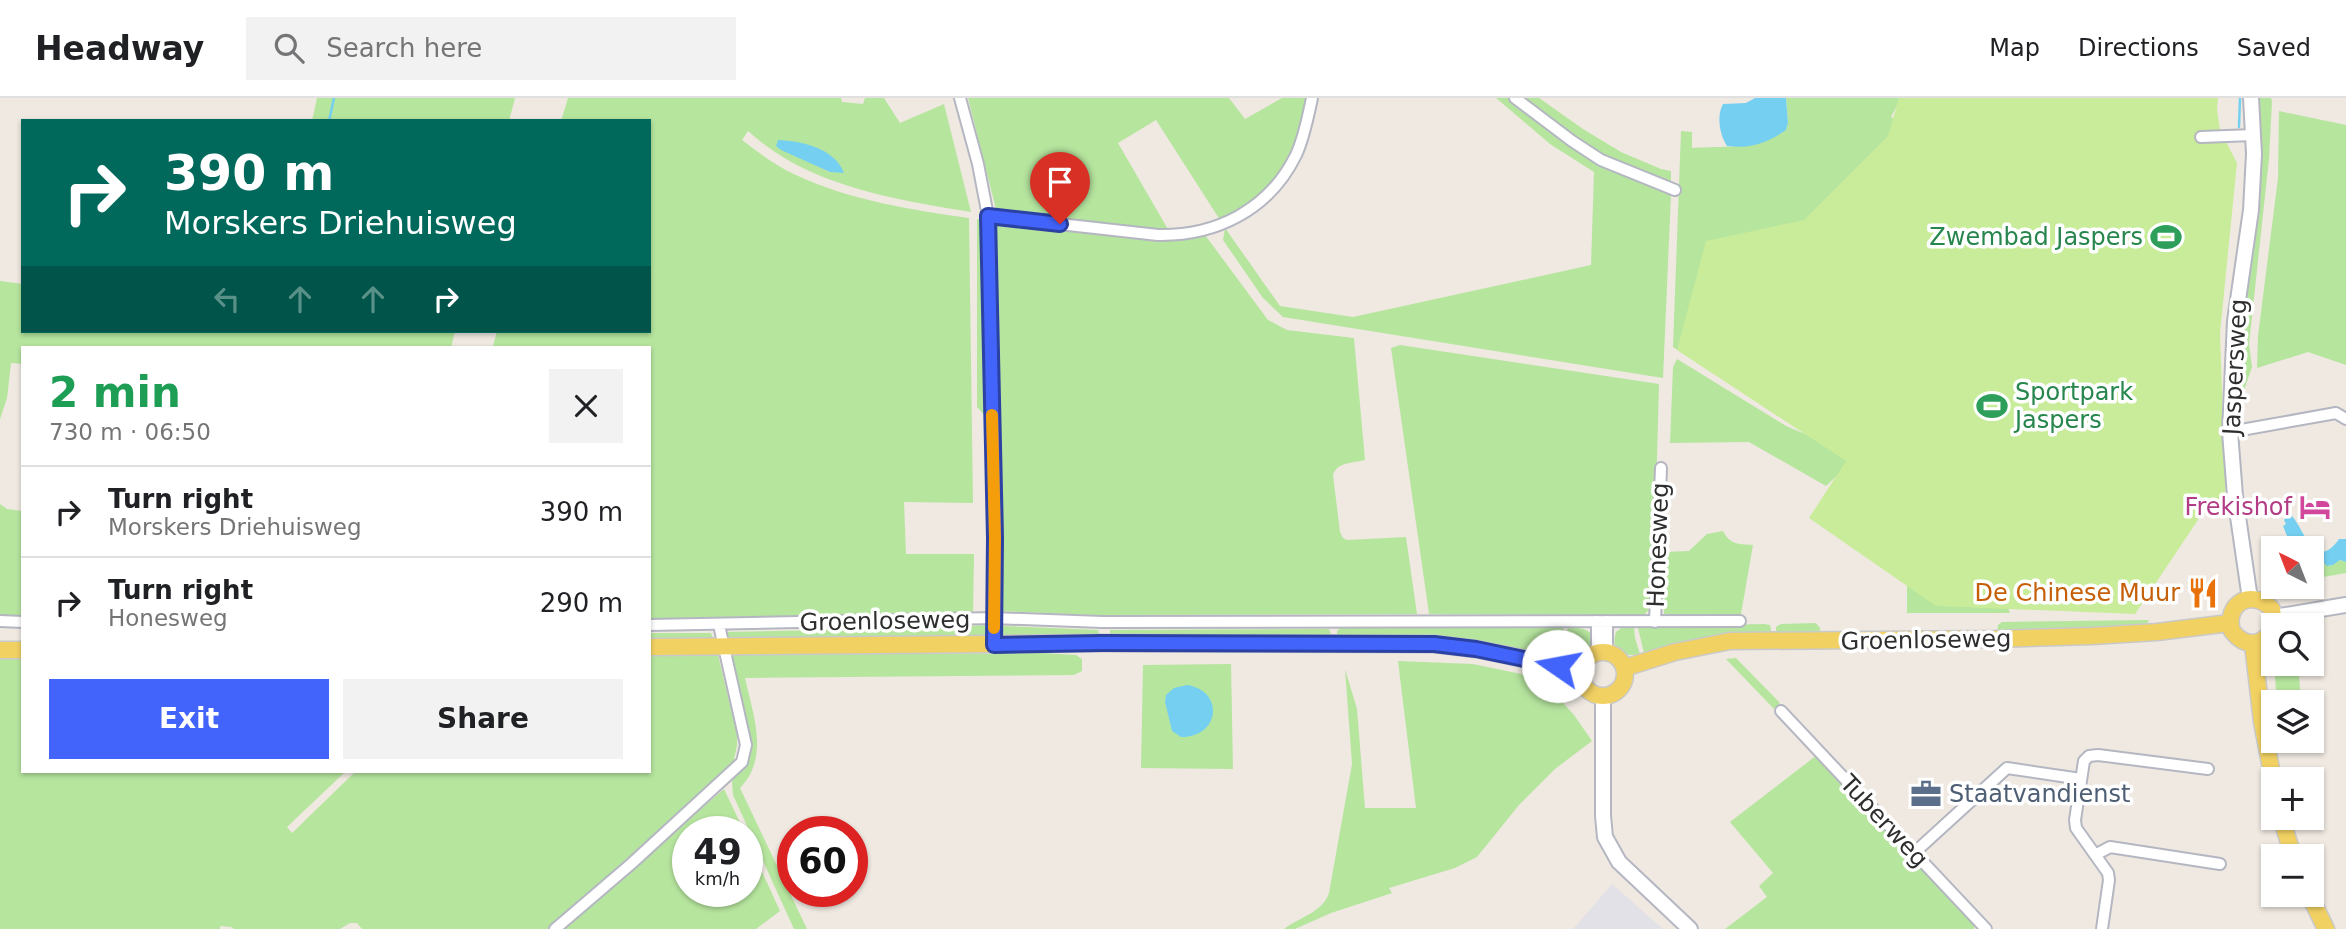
<!DOCTYPE html>
<meta charset="utf-8">
<style>
body{margin:0;font-family:"DejaVu Sans",sans-serif;background:#f2f2f2;color:#202124;height:100vh;display:flex;flex-direction:column;font-size:26px;white-space:nowrap}
*{box-sizing:border-box;margin:0}
p{font-size:23px;color:#757577}
.icon{flex:none;width:38px;height:38px;fill:none;stroke:currentColor;stroke-width:2;stroke-linecap:round;stroke-linejoin:round}
.map{position:relative;flex:1;overflow:hidden}
.side{position:absolute;left:21px;top:248px;width:630px;height:427px;display:flex;flex-direction:column;background:#fff;border-radius:0px;box-shadow:0 2px 5px #0004}
.side>*{flex:none}
.hud{position:absolute;left:21px;top:21px;width:630px;height:214px;border-radius:0px;box-shadow:0 2px 5px #0004;background:#00695c;color:#fff;overflow:hidden}
.needle{width:46px;rotate:318deg}
.buttons{position:absolute;left:2261px;top:438px;display:grid;gap:14px}
.buttons a{display:grid;place-items:center;width:63px;height:63px;border-radius:0px;background:#fff;box-shadow:0 2px 5px #0004;font-size:35px}
.speed{position:absolute;left:672px;top:718px;display:flex;gap:14px;font-size:35px;font-weight:700;text-align:center}
.speed>*{display:grid;place-content:center;width:91px;height:91px;border-radius:50%;background:#fff;box-shadow:0 2px 5px #0004;line-height:1}
.speed small{font-size:18px;font-weight:400}
.speed .limit{border:10px solid #d22;background:#fff;color:#111}
.pin{position:absolute;display:grid;place-items:center;width:60px;height:60px;color:#fff;margin:-72px -30px;border-radius:50% 50% 50% 0;rotate:-45deg;box-shadow:0 0 7px #0007}
.pin .icon{rotate:45deg}
.me{position:absolute;width:77px;margin:-38px;rotate:282deg;stroke-linejoin:round;filter:drop-shadow(0 0 5px #0008)}
.turn{display:flex;align-items:center;gap:24px;height:147px;padding:0 28px;font-size:32px}
.turn .icon{width:91px;height:91px;stroke-width:2.5}
.turn b{display:block;font-size:49px;line-height:60px}
.lanes{display:flex;align-items:center;height:66px;padding:0 28px;background:#0003;justify-content:center;gap:35px;direction:ltr}
.lanes .off{opacity:.35}
.round{display:grid;place-items:center;flex:none;width:74px;height:74px;border-radius:0px;background:#f2f2f2}
.headline{display:flex;align-items:center;justify-content:space-between;height:119px;padding:0 28px}
h1{font-size:42px;font-weight:800;line-height:52px;color:#1e9e55}
.cta{display:flex;gap:14px;margin-top:auto;padding:14px 28px}
.cta a{flex:1;height:80px;border-radius:0px;background:#4264fb;color:#fff;font-size:28px;font-weight:800;line-height:80px;text-align:center}
.cta a+a{background:#f2f2f2;color:#202124}
ul{padding:0;list-style:none}
li{display:flex;align-items:center;gap:21px;height:91px;padding:0 28px;border-top:2px solid #e0e0e0}
li div{flex:1}
li b{display:block;font-size:26px}
li em{font-style:normal}
header{display:flex;align-items:center;gap:42px;box-sizing:border-box;height:98px;padding:0 35px;background:#fff;border-bottom:2px solid #e0e0e0}
header strong{font-size:33px}
nav{display:flex;gap:38px;margin-inline-start:auto;font-size:24px}
.search{width:490px;height:63px;background:#f2f2f2;display:flex;align-items:center;gap:18px;box-sizing:border-box;padding:0 24px;border-radius:0px;color:#757577;font-size:26px}
.map>svg:first-child{display:block}
.industrial{fill:#e3e1e8}
.green{fill:#b6e59e;fill-rule:evenodd}
.pitch{fill:#c9ec9a}
.water{fill:#75cff0}
.lines{fill:none;stroke-linecap:round;stroke-linejoin:round}
.stream{stroke:#75cff0;stroke-width:2.5}
.street-casing{stroke:#b4b7c1;stroke-width:14}
.secondary-casing{stroke:#b4b7c1;stroke-width:18}
.primary-casing{stroke:#c9c9c9;stroke-width:19}
.street{stroke:#fff;stroke-width:10}
.secondary{stroke:#fff;stroke-width:14}
.primary{stroke:#f2d163;stroke-width:16}
.route-casing{stroke:#2b41a3;stroke-width:18}
.route{stroke:#4264fb;stroke-width:12}
.slow{stroke:#f59e0b;stroke-width:12}
.labels{text-anchor:middle;dominant-baseline:central;stroke-width:7;stroke-linejoin:round;paint-order:stroke}
.leisure-label{font-size:24px;fill:#27864d;stroke:#fff;text-anchor:end}
.street-label{font-size:24px;fill:#2e2e2e;stroke:#fff}
.hotel-label{font-size:24px;fill:#b23c85;stroke:#fff;text-anchor:end}
.food-label{font-size:24px;fill:#c56008;stroke:#fff;text-anchor:end}
.service-label{font-size:24px;fill:#4e5e75;stroke:#fff;text-anchor:start}
</style>
<header>
<strong>Headway</strong>
<div class="search"><svg class="icon" aria-label="search" viewBox="0 0 24 24"><circle cx="10" cy="10" r="6"/><path d="M15 15l6 6"/></svg>Search here</div>
<nav><a>Map</a><a>Directions</a><a>Saved</a></nav>
</header>
<div class="map">
<svg width="2346" height="831" viewBox="0 0 2346 831">
<rect width="100%" height="100%" fill="#efe9e1"/>
<path class="industrial" d="M1612,786L1663,831H1573Z"/>
<path class="green" d="M317,0H515L509,23H312Z
M568,0H841L842,4L863,6L865,0H884L900,25L944,6L971,114C892,101 808,88 748,33L742,42C759,55 776,68 796,77C849,102 912,112 969,120L973,405L904,404L906,456H974L973,514L925,517L649,523V250H498L493,248L497,233H649V23H561ZM799,46L811,48L830,74L776,48Z
M968,0H1229L1245,21L1282,0H1308C1294,59 1276,94 1220,122L1156,22L1118,45L1169,133L998,119Z
M1496,0H1509L1520,10L1611,71L1671,96L1663,280L1283,219L1263,200L1223,142L1225,130L1280,208L1353,219L1591,167L1594,74L1550,46Z
M1520,0H1539L1583,31L1621,54L1661,71L1671,73V86L1632,72L1590,50Z
M1786,0H1901L1891,19L1969,68L1843,372L1826,388L1749,344L1670,345L1673,269L1677,261L1786,328L1810,338L1673,249L1681,33L1692,34V50C1727,48 1755,52 1786,32L1788,25Z
M2256,0H2271L2272,3L2269,61L2249,246L2252,269L2243,295L2239,323L2240,241L2247,182Z
M2279,13L2346,27V267L2308,254L2257,270L2258,238L2278,80Z
M977,121H984L987,320L977,309Z
M997,128L1172,141L1205,137L1268,222L1287,232L1354,240L1365,362C1353,365 1337,364 1333,377L1340,434L1343,440L1347,442L1406,439L1417,516L1092,517L998,513Z
M0,183L23,186V233H455L451,250H23V266L11,265L7,300L0,321Z
M1400,247L1659,286L1653,507L1644,517L1429,516L1391,250Z
M0,406L7,411L23,413V521L0,520Z
M1723,433C1730,447 1739,446 1753,447L1741,516H1664L1666,454L1689,453L1707,436Z
M2320,461L2330,468L2340,462L2346,464V475L2312,481V463Z
M1907,485L2006,505L2010,515H1907Z
M2149,522L2145,529L1997,536L1998,527L2002,524Z
M1816,525L1820,530V536L1776,537V529L1781,526Z
M1764,526L1770,527L1772,537L1704,541L1644,555L1638,530L1641,528Z
M986,527L989,532L988,542L724,546L722,534L937,530Z
M1004,528L1098,532L1100,538L1000,539V532Z
M1561,528L1564,532L1558,558L1460,543L1337,538V533L1341,529Z
M1568,529C1607,528 1599,563 1562,558Z
M1623,529H1634L1635,540L1640,556C1622,559 1610,555 1616,534Z
M2315,529L2317,575L2299,576L2301,604H2277L2274,567L2277,565H2312V530Z
M1329,531L1332,539L1110,540V532Z
M649,535H711L715,546L649,547Z
M1043,555L1076,557L1082,561V573L1074,577L745,580C753,617 770,659 740,690L807,831H794L733,697L732,683L745,664L727,557Z
M718,557L737,636V647L733,667L680,717L547,831H362L357,825H350L340,831H234L231,829L220,828V831H0V561H23V674H345L287,729L292,735L355,674H649V558Z
M1736,560L1780,605L1774,611L1726,561Z
M1398,563L1473,566L1526,577L1543,583L1574,617L1592,643L1555,671L1519,707L1477,759L1455,770L1389,790L1392,795L1331,815L1295,831H1284C1300,819 1323,814 1329,795L1352,666L1345,571L1357,611L1365,710H1416Z
M1231,566L1233,671L1141,670L1143,567Z
M1817,657L1975,823L1974,831H1725L1767,799L1759,788L1773,775L1730,724Z
M724,691L744,733H688V793H747V741L780,813L756,831H562Z"/>
<path class="pitch" d="M1899,0H2218L2217,12L2220,32L2237,65L2220,235L2226,413H2204L2135,516L1936,508L1809,420L1846,363L1677,252L1706,143L1804,122L1888,38Z"/>
<path class="water" d="M1755,0H1786L1788,25L1786,32C1767,45 1750,51 1727,48C1720,37 1716,19 1723,6L1746,5Z
M778,42C801,43 835,50 844,75L830,74L781,52L776,48Z
M2289,415C2303,426 2314,477 2339,441H2346V464L2340,462L2333,467L2327,468L2320,461L2312,463V450H2289L2290,445L2283,428L2286,426L2284,422Z
M1187,587C1225,593 1220,639 1181,639L1172,633L1165,604L1166,597L1174,590Z"/>
<g class="lines">
<path class="stream" d="M329,23L334,0
M2239,29L2240,0"/>
<g class="street-casing">
<path id="street" d="M960,0L978,66L988,118L995,440L994,547
M1515,0L1572,43L1601,62L1675,92
M2201,39L2253,37
M988,118L1158,137C1216,138 1269,112 1296,57C1304,40 1308,19 1312,0
M2230,334L2336,315L2346,321
M0,523L23,524
M1597,523V555
M1607,523V555
M1655,524L1661,370
M649,527L993,520L1102,524L1740,523
M1781,613L1986,831
M1914,755L2007,670L2081,681
M2095,757L2110,749L2220,766
M555,831L631,766L742,664L746,647L719,527
M2102,831L2109,782L2108,775L2076,730L2075,722L2084,663L2089,658L2098,657L2208,671"/>
</g>
<g class="secondary-casing">
<path id="secondary" d="M2250,501L2235,398L2230,334L2235,223L2251,112L2254,56L2251,0
M2274,519L2346,507
M1603,599V718L1605,739L1619,764L1690,831"/>
</g>
<g class="primary-casing">
<path id="primary" d="M2273,530C2263,549 2245,550 2232,533C2224,505 2252,490 2272,511L2274,527
M2253,546L2262,624L2273,681
M649,549L1102,545L1434,546L1476,551L1581,572
M0,552H23
M1581 576a22 22 0 1 1 44 0a22 22 0 1 1-44 0Z
M1624,570L1675,554L1730,543L1995,541L2092,538L2157,534L2230,525
M2281,719L2293,758
M2309,796L2326,831"/>
</g>
<use href="#street" class="street"/>
<use href="#secondary" class="secondary"/>
<use href="#primary" class="primary"/>
</g>
<g class="lines">
<g class="route-casing">
<path id="route" d="M1060,126L988,118L995,440L994,547L1102,545L1434,546L1476,551L1558,568"/>
</g>
<use href="#route" class="route"/>
<path class="slow" d="M992,317L995,440L994,530"/>
</g>
<defs>
<g id="stadium-bare" transform="scale(2.415)"><path d="M0-5a6.5 5 0 1 0 0 10a6.5 5 0 1 0 0-10ZM-3.5-1.8h7v3.6h-7Z" fill="#2e9e5b" stroke="#fff" stroke-width="2.5" paint-order="stroke"/></g>
<g id="hotel-bare" transform="scale(2.415)"><path d="M-6-4.5h1.5V1H6V5H4.5V3h-9V5H-6ZM-4 0a1.8 1.8 0 1 1 3.6 0ZM.5 0V-2.5h3Q6-2.5 6 0Z" fill="#d1479c" stroke="#fff" stroke-width="2.5" paint-order="stroke"/></g>
<g id="restaurant-bare" transform="scale(2.415)"><path d="M-5-6h1v4h1v-4h1v4h1v-4h1v5L-1.5 .5V6h-2V.5L-5-1ZM5-6V6H3V1.5H1.5Q1.5-4 5-6Z" fill="#e8710a" stroke="#fff" stroke-width="2.5" paint-order="stroke"/></g>
<g id="office-bare" transform="scale(2.415)"><path d="M-6-3h4V-5.5h4V-3h4V5H-6ZM-1-4.5V-3h2v-1.5ZM-6 0V1H6V0Z" fill="#5c6f8a" stroke="#fff" stroke-width="2.5" paint-order="stroke"/></g>
</defs>
<g fill-rule="evenodd">
<use href="#stadium-bare" x="2166" y="139"/>
<use href="#stadium-bare" x="1992" y="308"/>
<use href="#hotel-bare" x="2315" y="409"/>
<use href="#restaurant-bare" x="2203" y="495"/>
<use href="#office-bare" x="1926" y="696"/>
</g>
<g class="labels">
<g class="leisure-label">
<text x="2143" y="139">Zwembad Jaspers</text>
<text x="2015" y="294" text-anchor="start">Sportpark<tspan x="2015" dy="28">Jaspers</tspan></text>
</g>
<g class="street-label">
<text transform="translate(2235 269) rotate(-87)">Jaspersweg</text>
<text transform="translate(1658 447) rotate(-88)">Honesweg</text>
<text transform="translate(885 523) rotate(-1)">Groenloseweg</text>
<text transform="translate(1926 542) rotate(-1)">Groenloseweg</text>
<text transform="translate(1884 723) rotate(47)">Tuberweg</text>
</g>
<g class="hotel-label">
<text x="2292" y="409">Frekishof</text>
</g>
<g class="food-label">
<text x="2180" y="495">De Chinese Muur</text>
</g>
<g class="service-label">
<text x="1949" y="696">Staatvandienst</text>
</g>
</g>
</svg>
<div class="buttons">
<a><svg class="needle" viewBox="-14 -14 28 28"><path d="M0-13l5 13h-10z" fill="#e53935"/><path d="M0 13l5-13h-10z" fill="#757577"/></svg></a>
<a><svg class="icon" aria-label="search" viewBox="0 0 24 24"><circle cx="10" cy="10" r="6"/><path d="M15 15l6 6"/></svg></a>
<a><svg class="icon" aria-label="layers" viewBox="0 0 24 24"><path d="M12 4l9 5-9 5-9-5zM3 14l9 5 9-5"/></svg></a>
<a>+</a>
<a>−</a>
</div>
<div class="speed"><div>49<small>km/h</small></div><div class="limit">60</div></div>
<div class="pin" style="left:1060px;top:126px;background:#d93025"><svg class="icon" aria-label="arrive" viewBox="0 0 24 24"><path d="M6 21V4h12l-3 4 3 4H6"/></svg></div>
<svg class="me" style="left:1558px;top:568px" viewBox="-20 -20 40 40"><circle r="19" fill="#fff"/><path d="M0-13L10 11 0 6-10 11z" fill="#4264fb"/></svg>
<div class="hud">
<div class="turn"><svg class="icon" aria-label="right" viewBox="0 0 24 24"><path d="M7 20v-9h11M14 6l5 5-5 5"/></svg><div><b>390 m</b>Morskers Driehuisweg</div></div>
<div class="lanes"><svg class="icon off" aria-label="left" viewBox="0 0 24 24"><path d="M17 20v-9H6M10 6l-5 5 5 5"/></svg><svg class="icon off" aria-label="ahead" viewBox="0 0 24 24"><path d="M12 20V5M6 11l6-6 6 6"/></svg><svg class="icon off" aria-label="ahead" viewBox="0 0 24 24"><path d="M12 20V5M6 11l6-6 6 6"/></svg><svg class="icon" aria-label="right" viewBox="0 0 24 24"><path d="M7 20v-9h11M14 6l5 5-5 5"/></svg></div>
</div>
<section class="side">
<div class="headline"><div><h1>2 min</h1><p>730 m · 06:50</p></div><a class="round"><svg class="icon" aria-label="close" viewBox="0 0 24 24"><path d="M6 6l12 12M18 6L6 18"/></svg></a></div>
<ul>
<li><svg class="icon" aria-label="right" viewBox="0 0 24 24"><path d="M7 20v-9h11M14 6l5 5-5 5"/></svg><div><b>Turn right</b><p>Morskers Driehuisweg</p></div><em>390 m</em></li>
<li><svg class="icon" aria-label="right" viewBox="0 0 24 24"><path d="M7 20v-9h11M14 6l5 5-5 5"/></svg><div><b>Turn right</b><p>Honesweg</p></div><em>290 m</em></li>
</ul>
<div class="cta"><a>Exit</a><a>Share</a></div>
</section>
</div>
